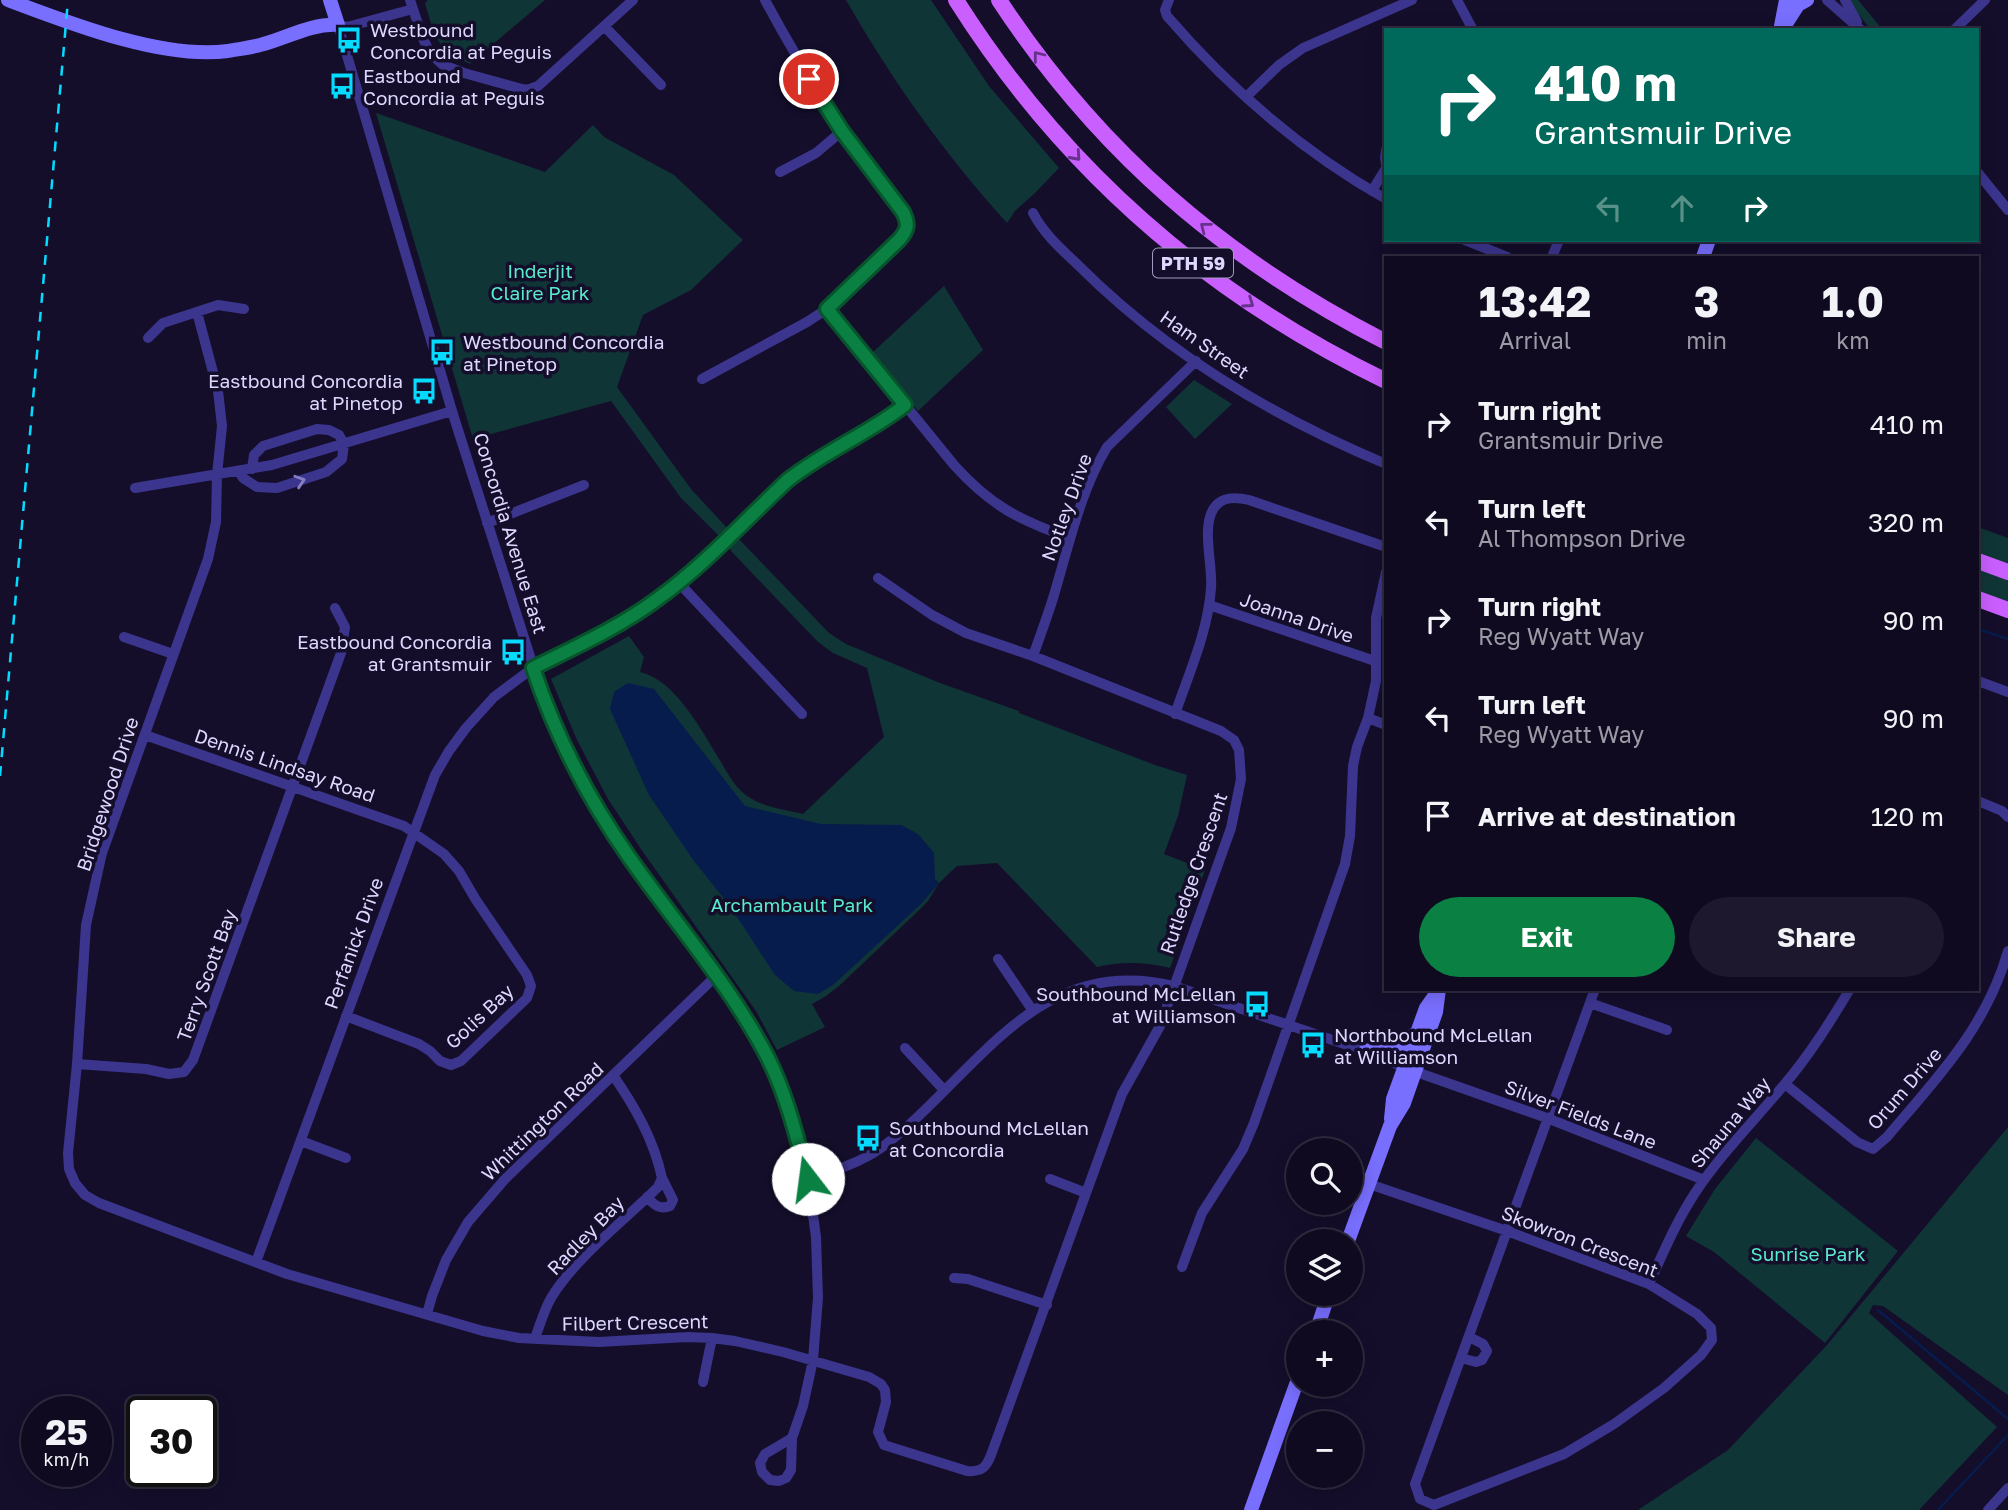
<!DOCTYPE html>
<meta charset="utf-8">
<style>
body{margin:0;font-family:"Golos Text",sans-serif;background:#1d182d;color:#f1f3f6;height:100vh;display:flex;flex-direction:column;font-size:26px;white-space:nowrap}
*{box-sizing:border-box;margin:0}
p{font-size:23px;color:#9b9aa5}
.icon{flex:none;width:38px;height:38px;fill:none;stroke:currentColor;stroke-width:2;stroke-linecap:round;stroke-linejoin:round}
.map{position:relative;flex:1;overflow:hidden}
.side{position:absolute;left:1384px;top:256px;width:595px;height:735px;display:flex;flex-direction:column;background:#0f0a20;border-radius:0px;box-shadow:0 4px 18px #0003,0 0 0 2px #2f2b3e}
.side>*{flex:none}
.banner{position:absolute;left:1384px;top:28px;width:595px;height:214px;border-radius:0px;box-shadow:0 4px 18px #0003,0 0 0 2px #2f2b3e;background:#00695c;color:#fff;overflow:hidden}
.controls{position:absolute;left:1286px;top:1138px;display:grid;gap:14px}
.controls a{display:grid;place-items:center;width:77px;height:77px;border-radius:50%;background:#0f0a20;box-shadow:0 4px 18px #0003,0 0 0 2px #2f2b3e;font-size:35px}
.speed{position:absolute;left:21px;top:1396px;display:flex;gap:14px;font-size:35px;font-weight:700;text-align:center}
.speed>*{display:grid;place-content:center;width:91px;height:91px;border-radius:50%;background:#0f0a20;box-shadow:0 4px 18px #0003,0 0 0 2px #2f2b3e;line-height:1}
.speed small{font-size:18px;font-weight:400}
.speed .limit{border:4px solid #111;border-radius:10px;background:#fff;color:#111}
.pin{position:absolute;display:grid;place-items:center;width:60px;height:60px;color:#fff;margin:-30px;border:4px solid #fff;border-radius:50%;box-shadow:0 2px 7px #0007}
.me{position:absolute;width:77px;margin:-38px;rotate:345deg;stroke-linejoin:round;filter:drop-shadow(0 0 5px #0008)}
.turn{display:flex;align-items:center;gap:24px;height:147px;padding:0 35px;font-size:32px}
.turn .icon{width:91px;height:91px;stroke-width:2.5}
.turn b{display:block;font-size:49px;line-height:60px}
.lanes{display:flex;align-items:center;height:66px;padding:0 35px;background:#0003;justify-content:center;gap:35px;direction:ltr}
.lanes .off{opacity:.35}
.eta{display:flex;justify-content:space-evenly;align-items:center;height:119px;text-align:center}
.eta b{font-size:42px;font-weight:700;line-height:49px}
.action{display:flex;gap:14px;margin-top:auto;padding:14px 35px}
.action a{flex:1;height:80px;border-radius:42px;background:#0b8043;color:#fff;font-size:28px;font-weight:700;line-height:80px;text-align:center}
.action a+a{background:#1d182d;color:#f1f3f6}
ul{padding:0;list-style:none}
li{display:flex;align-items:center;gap:21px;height:98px;padding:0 35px}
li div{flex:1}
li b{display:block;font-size:26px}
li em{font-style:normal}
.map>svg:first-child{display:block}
.green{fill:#103536}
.water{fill:#051c4d}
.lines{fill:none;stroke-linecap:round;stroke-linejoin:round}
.stream{stroke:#051c4d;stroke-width:2.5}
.street{stroke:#3c358e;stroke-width:10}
.secondary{stroke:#796fff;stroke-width:14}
.primary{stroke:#ca5fff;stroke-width:16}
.rail{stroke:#04dbff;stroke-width:2.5;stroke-dasharray:10 9;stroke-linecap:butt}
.oneway{stroke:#66328a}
.oneway2{stroke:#857ec1}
.route-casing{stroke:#07532c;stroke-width:18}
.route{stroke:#0b8043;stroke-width:12}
.labels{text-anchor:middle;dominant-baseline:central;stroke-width:7;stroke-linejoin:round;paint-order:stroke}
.shield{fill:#140e2b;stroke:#a19bbf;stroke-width:2}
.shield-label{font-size:18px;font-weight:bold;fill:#ded8ff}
.poi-label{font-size:19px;fill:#ded8ff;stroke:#140e2b;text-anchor:start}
.park-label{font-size:19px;fill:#58ebcd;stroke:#140e2b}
.street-label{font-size:19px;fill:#ded8ff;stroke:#140e2b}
</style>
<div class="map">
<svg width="2008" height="1510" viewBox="0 0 2008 1510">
<rect width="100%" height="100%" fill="#140e2b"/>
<path class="green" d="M428,0H545L470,64C435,49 435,36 425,3Z
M846,0H931L989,86L1059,168L1035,193L1015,211L1007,223C944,153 893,82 846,0Z
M1847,0H1858L1883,30H1871Z
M376,113L545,172L593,125L604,137L674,175L743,240L691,290L643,315L617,387L691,489L728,529L720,537L681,498L611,401L473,439Z
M944,286L983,350L918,411L872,353Z
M1194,380L1232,404L1195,439L1166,407Z
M1978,527L2008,538V564L1978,552Z
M738,538L829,633L846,644L940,683L1019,711V713L1155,765L1187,775L1178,816L1164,854L1205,870L1170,968C1146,962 1122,961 1097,967L997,863L957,866L939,883L928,901L915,914L839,986L826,996L812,1004L825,1027L777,1050L756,1011L643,852L608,799L577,740L551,679L629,636L644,657L640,672C676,680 703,733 721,762C729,776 737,791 752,799C767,808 787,810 803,814L884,737L867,668L833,653L818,642L731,551L729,546Z
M1978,568L2008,579V604L1978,593Z
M2008,1127V1395L1883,1306L1873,1305L1869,1313L1997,1427L1919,1510H1638L1728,1450L1827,1345Z
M1756,1138L1898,1251L1825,1343L1714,1252L1686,1236L1715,1189Z"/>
<path class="water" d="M628,683L654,689L745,806L821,824L901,825L918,834L934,853L935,879L939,883L920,905L833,985L818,994L794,991L775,975L730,906L694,861L649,795L610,709L614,692Z"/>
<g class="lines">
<path class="stream" d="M1978,629L2008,639
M1878,1310L2008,1419
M1938,1510L2008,1435"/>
<path class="street" d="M410,0L423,39L431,54L443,65L464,73L522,89L527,90L538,86L633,0
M1169,0L1165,10L1167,16C1229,88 1303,152 1386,199
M1457,0L1473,30
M1827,0L1861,30
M1845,0L1857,22
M413,9L347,27L338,25L452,411L540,688L560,735L604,818L627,855L741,1012L769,1060L790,1114L808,1179L816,1237L818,1298L813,1360L803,1406L792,1438L791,1470L786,1478L779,1481L770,1480L762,1472L760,1463L765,1454L792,1438
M605,27L661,85
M1954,30L1985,0
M1246,97L1279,65L1303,48L1412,0
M1386,150L1385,158L1386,164
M780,172L816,153L842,131
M1978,173L2008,210
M1372,191L1386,168
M1033,213C1044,234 1061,249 1078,265C1165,352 1273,417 1386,464
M1465,240L1507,257
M1552,257L1559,240
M827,309L954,465C991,506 1019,520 1070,538
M197,312L218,391L222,426L217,475L216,522L208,559L102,853L86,925L77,1064L68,1153L69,1169L75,1183L85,1195L99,1203L287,1274L483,1331L519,1338L599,1342L687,1337L712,1338L735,1341L783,1352L869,1377L881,1384L885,1390L886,1402L878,1432L884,1445L967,1471C981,1472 986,1468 991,1455L1122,1094L1160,1026L1231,828L1241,779L1239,750L1234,740L1221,731L1033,656L966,633L932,615L878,578
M148,338L163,323L218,305L244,309
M702,379L807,322L827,309L899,240C908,230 909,224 903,212C851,145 805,75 765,0
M239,472L243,478L257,487L277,488L326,472L342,459L344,444L339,435L329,430L317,429L263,446L254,455L252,469
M135,488L272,465L452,411
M487,523L584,485
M679,583L802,714
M1209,605L1375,661
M124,637L173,654
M1033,656C1040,636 1048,615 1054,595C1069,545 1080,492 1107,447L1196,361
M1978,681L2008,692
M1175,714C1189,673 1208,632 1211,588C1213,565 1201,527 1214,508C1222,496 1236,497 1249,500L1386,547
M1368,718L1386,725
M145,735L404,826L444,854L459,871L476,900L527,975L531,986L527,998L461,1061L451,1065L440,1061L430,1051L419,1044L346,1016
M1978,801L2002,811L2008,817
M998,959L1033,1011
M1590,1003L1667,1030
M905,1048L944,1090
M77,1064L146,1069L169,1074L184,1072L193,1060L341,653L345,627L335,608
M1785,1084L1857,1142L1873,1149L1887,1137C1937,1078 1986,1028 2008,951
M301,1141L346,1158
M808,1179C833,1171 860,1163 881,1148C976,1077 1034,952 1174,986L1365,1051L1405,1068L1547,1118L1704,1180
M1050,1179L1086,1193
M1369,1184L1507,1231L1649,1284L1697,1314L1711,1328L1712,1340L1701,1355L1664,1388L1614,1424L1564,1454L1434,1505L1420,1499L1415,1484L1507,1231L1510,1222L1595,989
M647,1197C654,1205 660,1210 670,1206L673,1200L662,1178
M256,1262L435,775L449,751L466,728L494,697L533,668L608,631L656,601L689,574L788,480C825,451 869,434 905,405
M1182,1267L1202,1213L1243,1149L1254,1123L1345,864L1350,836L1353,766L1357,747L1368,718L1376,681V618L1386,572
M954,1278L968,1279L1047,1305
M1649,1284C1663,1253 1676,1222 1695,1193C1720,1155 1754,1121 1783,1086C1809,1056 1830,1022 1850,989
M427,1314L432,1296L446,1260L468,1222L505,1179L716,976
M535,1338C540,1325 544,1310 551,1298C575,1258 625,1220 658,1187L662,1178C654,1140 635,1107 613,1075
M1461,1358L1476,1362L1482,1360L1487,1351L1483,1344L1469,1337
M703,1382L712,1338
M1988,1510L2008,1488"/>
<path class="secondary" d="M8,0C69,23 163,60 228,51C238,49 249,48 260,45C285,39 311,23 338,25L330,0
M1781,26L1786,0
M1782,30L1798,5L1807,0
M1703,257L1709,240
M1365,1051L1396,1046L1418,1032
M1391,1119L1393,1099L1426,1008L1438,991
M1348,1241L1390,1126L1404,1103L1436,1012L1439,989
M1316,1332L1329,1293
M1251,1510L1298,1379"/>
<path class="primary" d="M956,0C1062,168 1208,295 1386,381
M999,0C1099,152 1224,259 1386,342
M1978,561L2008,572
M1978,599L2008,610"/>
<path class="rail" d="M0,776L68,0"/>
</g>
<defs><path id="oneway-chevron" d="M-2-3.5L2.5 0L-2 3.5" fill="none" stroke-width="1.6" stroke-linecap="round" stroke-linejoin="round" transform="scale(1.75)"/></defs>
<g class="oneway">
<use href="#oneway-chevron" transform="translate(1038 56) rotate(-128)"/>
<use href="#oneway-chevron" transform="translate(1076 156) rotate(48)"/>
<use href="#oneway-chevron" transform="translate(1205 227) rotate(-142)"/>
<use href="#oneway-chevron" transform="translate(1249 303) rotate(35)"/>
</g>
<use class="oneway2" href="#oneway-chevron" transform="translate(300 481) rotate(-18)"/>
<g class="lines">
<g class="route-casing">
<path id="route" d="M808,1179C797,1138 787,1096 768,1058C731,986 675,923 629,857C589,800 555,734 533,668C575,647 618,628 656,600C704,566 745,520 788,480C825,451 868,434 905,405L827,309L899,240C908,230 909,224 903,212L842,131L809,79"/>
</g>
<use href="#route" class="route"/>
</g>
<defs>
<g id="bus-bare" transform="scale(2.1)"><path d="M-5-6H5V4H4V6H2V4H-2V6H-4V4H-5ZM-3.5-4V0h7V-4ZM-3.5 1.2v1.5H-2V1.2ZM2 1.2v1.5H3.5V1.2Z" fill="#04dbff" stroke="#140e2b" stroke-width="2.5" paint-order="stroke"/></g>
</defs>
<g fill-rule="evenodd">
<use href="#bus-bare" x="349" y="40"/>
<use href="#bus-bare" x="342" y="86"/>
<use href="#bus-bare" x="442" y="352"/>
<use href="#bus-bare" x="424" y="391"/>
<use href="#bus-bare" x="513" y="652"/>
<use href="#bus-bare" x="1257" y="1004"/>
<use href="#bus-bare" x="1313" y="1045"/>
<use href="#bus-bare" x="868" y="1138"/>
</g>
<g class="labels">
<rect class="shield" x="1153" y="248.5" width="80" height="29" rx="5"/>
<g class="shield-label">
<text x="1193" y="263">PTH 59</text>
</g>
<g class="poi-label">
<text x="370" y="29">Westbound<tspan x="370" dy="22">Concordia at Peguis</tspan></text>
<text x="363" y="75">Eastbound<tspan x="363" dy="22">Concordia at Peguis</tspan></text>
<text x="463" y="341">Westbound Concordia<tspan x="463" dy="22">at Pinetop</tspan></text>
<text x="403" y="380" text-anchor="end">Eastbound Concordia<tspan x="403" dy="22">at Pinetop</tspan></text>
<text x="492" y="641" text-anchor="end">Eastbound Concordia<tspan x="492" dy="22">at Grantsmuir</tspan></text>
<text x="1236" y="993" text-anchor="end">Southbound McLellan<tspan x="1236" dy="22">at Williamson</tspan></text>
<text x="1334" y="1034">Northbound McLellan<tspan x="1334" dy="22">at Williamson</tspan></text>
<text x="889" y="1127">Southbound McLellan<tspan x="889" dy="22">at Concordia</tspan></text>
</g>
<g class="park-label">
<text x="540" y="270">Inderjit<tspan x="540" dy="22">Claire Park</tspan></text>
<text x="792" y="904">Archambault Park</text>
<text x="1808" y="1253">Sunrise Park</text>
</g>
<g class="street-label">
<text transform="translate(1205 344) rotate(35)">Ham Street</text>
<text transform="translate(1066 507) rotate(-70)">Notley Drive</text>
<text transform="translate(511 533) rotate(73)">Concordia Avenue East</text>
<text transform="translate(1297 617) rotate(19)">Joanna Drive</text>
<text transform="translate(285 765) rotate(19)">Dennis Lindsay Road</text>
<text transform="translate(107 794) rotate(-72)">Bridgewood Drive</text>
<text transform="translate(1193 873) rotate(-71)">Rutledge Crescent</text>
<text transform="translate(353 943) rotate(-70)">Perfanick Drive</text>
<text transform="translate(206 975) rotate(-70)">Terry Scott Bay</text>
<text transform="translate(479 1016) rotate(-43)">Golis Bay</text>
<text transform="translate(1904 1088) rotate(-49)">Orum Drive</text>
<text transform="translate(1581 1114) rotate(21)">Silver Fields Lane</text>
<text transform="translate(542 1121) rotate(-44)">Whittington Road</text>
<text transform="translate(1730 1122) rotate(-50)">Shauna Way</text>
<text transform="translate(585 1235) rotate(-46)">Radley Bay</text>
<text transform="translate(1580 1241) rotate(21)">Skowron Crescent</text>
<text transform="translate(635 1322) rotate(-1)">Filbert Crescent</text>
</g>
</g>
</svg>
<div class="controls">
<a><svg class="icon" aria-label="search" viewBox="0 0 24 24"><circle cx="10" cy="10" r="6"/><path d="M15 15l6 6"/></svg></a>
<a><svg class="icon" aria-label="layers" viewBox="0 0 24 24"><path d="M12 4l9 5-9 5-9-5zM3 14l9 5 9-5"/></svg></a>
<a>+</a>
<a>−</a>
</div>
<div class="speed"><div>25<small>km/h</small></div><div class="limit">30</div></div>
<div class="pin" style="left:809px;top:79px;background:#d93025"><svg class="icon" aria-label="arrive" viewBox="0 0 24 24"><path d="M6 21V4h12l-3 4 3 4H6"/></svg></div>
<svg class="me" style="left:808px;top:1179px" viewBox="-20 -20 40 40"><circle r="19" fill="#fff"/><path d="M0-13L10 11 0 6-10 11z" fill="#0b8043"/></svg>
<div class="banner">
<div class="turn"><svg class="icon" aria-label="right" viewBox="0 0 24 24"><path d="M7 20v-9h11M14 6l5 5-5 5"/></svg><div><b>410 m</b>Grantsmuir Drive</div></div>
<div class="lanes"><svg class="icon off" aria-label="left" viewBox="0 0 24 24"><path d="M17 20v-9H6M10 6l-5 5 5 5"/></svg><svg class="icon off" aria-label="ahead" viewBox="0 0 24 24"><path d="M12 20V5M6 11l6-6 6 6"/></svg><svg class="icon" aria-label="right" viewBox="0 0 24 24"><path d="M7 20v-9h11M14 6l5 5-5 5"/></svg></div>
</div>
<section class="side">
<div class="eta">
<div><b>13:42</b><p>Arrival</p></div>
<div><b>3</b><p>min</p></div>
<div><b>1.0</b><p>km</p></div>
</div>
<ul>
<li><svg class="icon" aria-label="right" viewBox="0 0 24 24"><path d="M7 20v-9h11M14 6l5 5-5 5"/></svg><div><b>Turn right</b><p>Grantsmuir Drive</p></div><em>410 m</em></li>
<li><svg class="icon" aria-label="left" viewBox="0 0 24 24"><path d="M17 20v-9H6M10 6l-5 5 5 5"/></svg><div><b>Turn left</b><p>Al Thompson Drive</p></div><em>320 m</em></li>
<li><svg class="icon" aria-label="right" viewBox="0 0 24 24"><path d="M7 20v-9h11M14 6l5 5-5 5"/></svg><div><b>Turn right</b><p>Reg Wyatt Way</p></div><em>90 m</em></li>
<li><svg class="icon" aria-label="left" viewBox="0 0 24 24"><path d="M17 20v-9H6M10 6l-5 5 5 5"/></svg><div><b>Turn left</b><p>Reg Wyatt Way</p></div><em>90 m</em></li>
<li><svg class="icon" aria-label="arrive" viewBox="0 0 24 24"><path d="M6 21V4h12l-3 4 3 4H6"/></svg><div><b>Arrive at destination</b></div><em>120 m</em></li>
</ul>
<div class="action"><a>Exit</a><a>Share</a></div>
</section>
</div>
